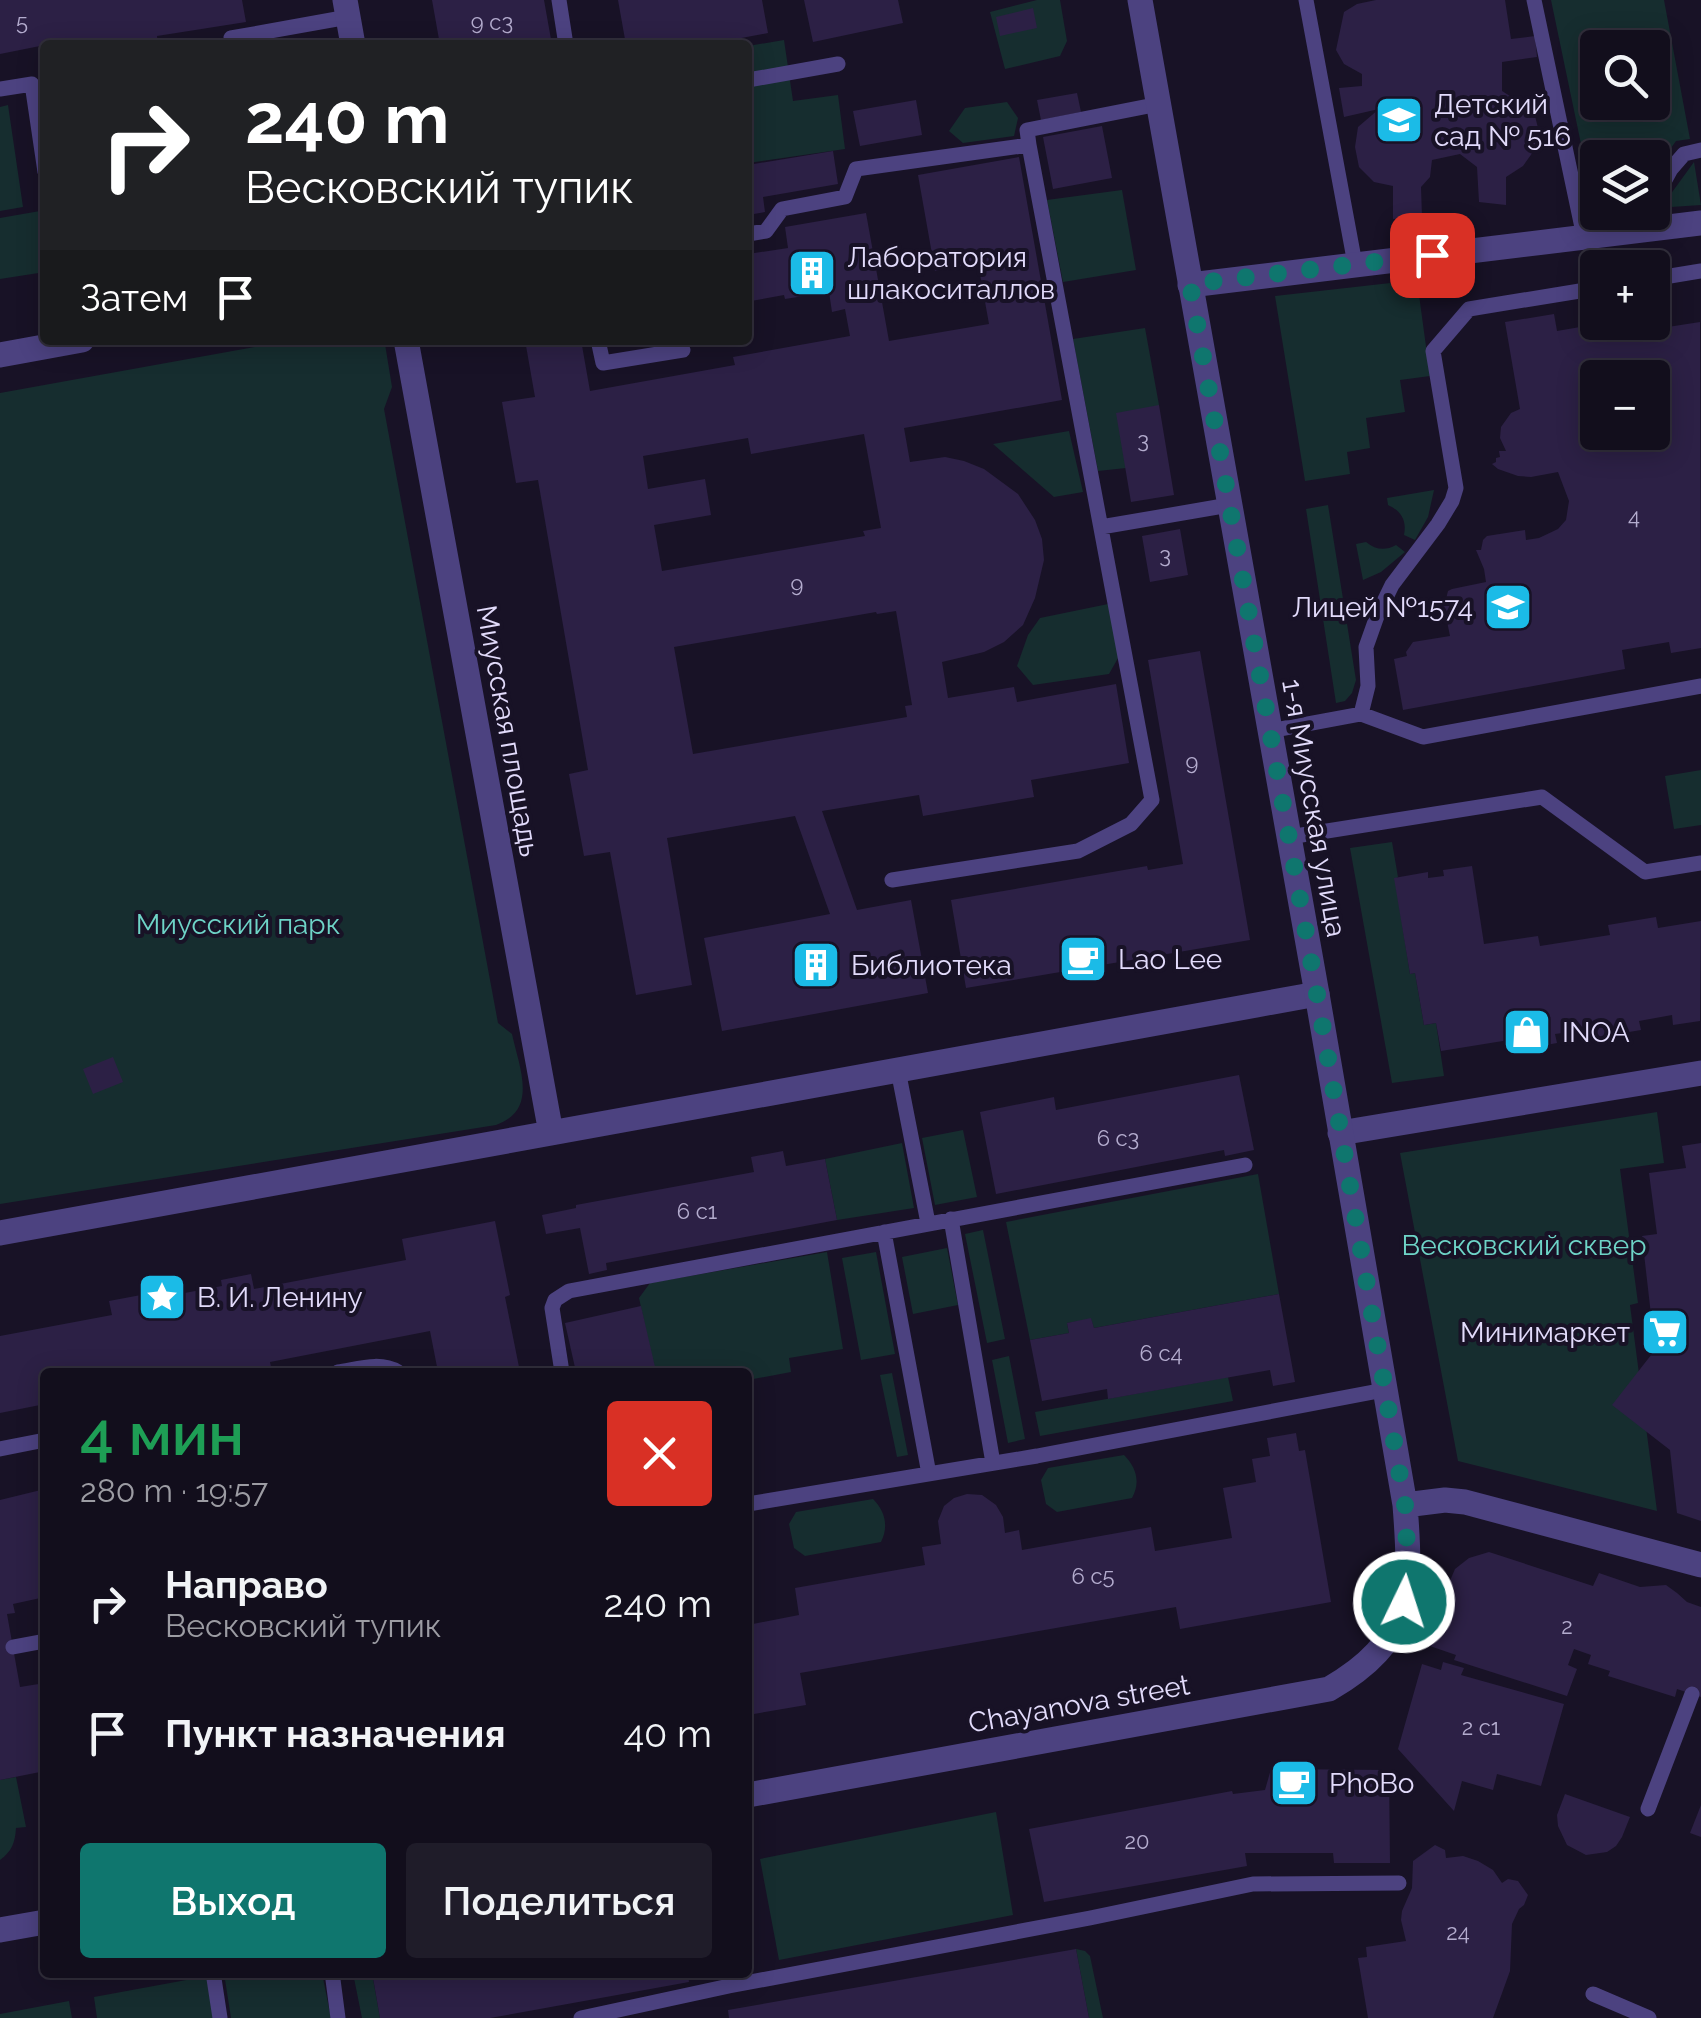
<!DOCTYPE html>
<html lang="ru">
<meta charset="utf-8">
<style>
body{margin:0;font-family:Raleway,sans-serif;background:#1f1c29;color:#f1f3f6;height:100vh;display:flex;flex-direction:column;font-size:38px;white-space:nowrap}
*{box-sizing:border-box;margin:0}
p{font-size:32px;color:#9c9ca3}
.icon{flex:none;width:55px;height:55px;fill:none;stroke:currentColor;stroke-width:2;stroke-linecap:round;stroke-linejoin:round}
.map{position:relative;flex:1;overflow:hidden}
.sheet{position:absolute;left:40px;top:1368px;width:712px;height:610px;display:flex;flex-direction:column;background:#120e1c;border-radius:10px;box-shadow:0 5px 25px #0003,0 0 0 2px #312e3b}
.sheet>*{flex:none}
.top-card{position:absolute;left:40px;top:40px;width:712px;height:305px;border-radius:10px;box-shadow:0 5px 25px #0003,0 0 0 2px #312e3b;background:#202124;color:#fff;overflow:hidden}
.tools{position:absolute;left:1580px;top:30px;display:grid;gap:20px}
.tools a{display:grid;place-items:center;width:90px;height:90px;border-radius:10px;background:#120e1c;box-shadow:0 5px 25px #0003,0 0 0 2px #312e3b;font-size:50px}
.pin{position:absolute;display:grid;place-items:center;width:85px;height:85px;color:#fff;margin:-42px;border-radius:20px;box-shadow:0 5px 15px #0006}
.me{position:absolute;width:110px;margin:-55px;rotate:4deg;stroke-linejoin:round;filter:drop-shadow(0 0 8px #0008)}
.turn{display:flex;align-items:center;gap:35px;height:210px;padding:0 40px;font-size:45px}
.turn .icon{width:130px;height:130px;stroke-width:2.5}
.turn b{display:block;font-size:70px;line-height:85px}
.then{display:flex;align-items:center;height:95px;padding:0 40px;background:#0003;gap:20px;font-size:38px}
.round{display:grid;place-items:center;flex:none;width:105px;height:105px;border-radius:10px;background:#1f1c29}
.head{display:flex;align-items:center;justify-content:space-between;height:170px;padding:0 40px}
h1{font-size:60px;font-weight:600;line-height:75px;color:#1e9e55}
.action{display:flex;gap:20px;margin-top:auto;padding:20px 40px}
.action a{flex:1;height:115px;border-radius:10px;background:#0f766e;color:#fff;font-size:40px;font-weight:600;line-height:115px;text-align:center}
.action a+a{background:#1f1c29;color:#f1f3f6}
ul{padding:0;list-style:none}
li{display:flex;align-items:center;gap:30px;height:130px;padding:0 40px}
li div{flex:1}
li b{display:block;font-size:38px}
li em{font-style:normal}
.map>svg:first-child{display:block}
.green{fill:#162d2f;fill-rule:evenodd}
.building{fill:#2c2045;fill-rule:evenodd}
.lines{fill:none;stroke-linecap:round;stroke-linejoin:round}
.service{stroke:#4c4280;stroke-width:15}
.minor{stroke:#4c4280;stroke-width:25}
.tertiary{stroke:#4c4280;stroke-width:25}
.route{stroke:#0f766e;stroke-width:18;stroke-dasharray:0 32.4}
.labels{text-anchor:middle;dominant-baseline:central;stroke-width:8;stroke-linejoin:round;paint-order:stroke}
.number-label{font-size:22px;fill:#b4acce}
.poi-label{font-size:28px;fill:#e2dbfb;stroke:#181226;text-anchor:start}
.street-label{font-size:28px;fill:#e2dbfb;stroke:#181226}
.park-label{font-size:28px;fill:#6ed4c7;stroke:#181226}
</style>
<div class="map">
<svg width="1701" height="2018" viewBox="0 0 1701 2018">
<rect width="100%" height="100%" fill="#181226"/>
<path class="green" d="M1037,0H1060L1067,41L1060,56L1005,69L990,12Z
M1551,0H1664L1690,139L1676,141L1653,173L1652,158H1598L1597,211H1595ZM1598,48H1652V102H1598Z
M784,40L793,101L838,95L845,149L748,163V46Z
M1007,102L1018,118L1014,136L963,143L949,131L965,108Z
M8,105L23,207L0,211V107Z
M1694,162L1701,205L1671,207L1670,195Z
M1122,190L1136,270L1063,282L1047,200Z
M40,211L45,244V272L0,279V218Z
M1417,280L1430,376L1400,380L1405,412L1366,418L1370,448L1347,452L1350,474L1305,481L1275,296Z
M1145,328L1159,405L1126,468L1098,471L1073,339Z
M294,340H384L385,344L392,387L384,409L498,1023L512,1034C519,1067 539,1110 496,1125L0,1204V393Z
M1069,431L1083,492L1054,497L993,444Z
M1434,490L1428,517L1415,540L1404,535C1407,520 1401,511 1388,505L1387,498Z
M1328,505L1356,680L1352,693L1345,701L1336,703L1306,509Z
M1366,542C1376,550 1385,551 1396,545L1405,552L1381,572L1363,580L1356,544Z
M1113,603L1122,651L1109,674L1033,685L1017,666L1028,635L1040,618Z
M1701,770V825L1674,829L1665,776Z
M1392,842L1398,877L1395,879L1410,974L1415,973L1424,1025L1436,1023L1444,1076L1392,1083L1350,848Z
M1657,1112L1664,1163L1620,1169L1638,1303L1630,1305L1657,1511L1458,1461L1400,1153Z
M963,1130L977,1197L935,1205L922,1138Z
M902,1143L914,1208L837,1220L825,1159Z
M1258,1174L1279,1294L1094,1328L1091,1319L1067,1323L1069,1333L1030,1340L1006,1222Z
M983,1230L1005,1339L987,1343L965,1234Z
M947,1248L958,1305L913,1314L902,1257Z
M827,1252L843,1349L789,1358L791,1372L748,1380V1372H650L649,1369L654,1367L639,1298L650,1283Z
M876,1252L895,1354L861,1360L842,1258Z
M1009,1356L1025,1439L1008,1443L992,1360Z
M892,1373L908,1455L897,1457L880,1375Z
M1228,1377L1233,1401L1040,1436L1035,1412Z
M1124,1455C1136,1467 1141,1482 1132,1498L1057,1512L1046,1504L1041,1480L1048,1468Z
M873,1499C885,1511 889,1526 881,1542L805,1556L794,1548L789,1524L796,1512Z
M16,1777L26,1827L16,1828C15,1843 12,1851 0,1860V1780Z
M996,1812L1013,1915L779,1960L760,1859Z
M1076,1949L1085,1951L1090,1956L1103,2018H1089Z
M224,1973H322L331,2018H231Z
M353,1973H372L380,2018H362Z
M208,1976L214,2018H97L94,1997Z
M69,2001L72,2018H0V2014Z"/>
<path class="building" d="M0,0H242L246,22L157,36L158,45H45L0,54Z
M432,0H544L552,45H440Z
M618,0H762L768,33L704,45H626Z
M804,0H898L903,23L813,42Z
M1376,0H1505L1511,39L1535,36L1537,57L1502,62V91L1521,103L1535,116L1539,132L1533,152L1523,166L1506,177V205L1479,202L1477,167L1460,154L1432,160L1430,177L1421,187L1422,217L1393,219V186L1374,182L1359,167L1355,147L1358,127L1379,109L1344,117L1339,88L1362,86V74L1344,64L1336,50L1344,12L1357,4Z
M1033,8L1037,28L1000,36L996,17Z
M1077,93L1081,112L1041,120L1037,100Z
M916,100L922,135L860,146L853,111Z
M1102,126L1112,178L1053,189L1043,137Z
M833,151L838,184L763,197L765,212L748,215V165Z
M1019,157L1062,400L904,428L910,462L945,457L964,461L984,469L1018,494L1035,520L1042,539L1044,560L1035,598L1023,625L1004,642L984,652L942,662L948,698L1014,687L1017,702L1116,684L1129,763L1031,780L1034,797L923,816L919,795L822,811L857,910L911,900L928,993L722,1031L704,938L830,914L795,816L667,838L692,985L636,995L610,852L584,856L569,774L588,770L538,480L516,483L502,402L535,397L525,340H581L590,391L735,365L733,357L850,336L845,309L832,312L829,292L785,299L784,295L751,301L753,311L748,312V254L788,248L785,227L866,213L889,341L989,324L978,263L935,271L918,175ZM864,434L881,528L863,531L865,536L662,571L654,525L711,515L705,479L648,489L643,456L748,438L751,454ZM896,611L912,705L905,706L907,717L693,754L674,647L876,612L877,614Z
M1554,314L1557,331L1609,322H1641L1642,331L1700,322L1701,648L1671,653L1669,642L1622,650L1625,669L1403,710L1394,659L1407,656L1406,652L1413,642L1450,636L1447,621L1438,604L1445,603L1448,591L1452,589L1486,582L1484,569L1476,550H1481L1483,540L1487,536L1525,530L1526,540L1539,538L1558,529L1566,520L1569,501L1558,472L1531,477L1518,476L1498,469L1492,464L1496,462V458L1500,457L1499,451H1506L1500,438L1501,427L1511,413L1520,409L1505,322ZM1598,378H1652V432H1598Z
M1159,405L1174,495L1131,502L1116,413Z
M1180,529L1188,575L1150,582L1142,536Z
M1200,651L1250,940L966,988L951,900L1147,866L1148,870L1183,864L1148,660Z
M1472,866L1484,944L1538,936L1540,946L1610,935L1608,925L1656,917L1658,928L1701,921L1700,1021L1673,1025L1672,1015L1639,1021L1641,1030L1593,1038L1592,1029L1555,1034L1557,1043L1530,1048L1528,1037L1441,1051L1436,1023L1424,1025L1415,973L1410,974L1394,878L1428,872V878L1444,876L1443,870Z
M113,1057L123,1082L93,1094L83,1069Z
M1239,1075L1254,1150L1225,1156L1224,1150L996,1194L980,1112L1054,1097L1056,1110Z
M1701,1143V1521L1677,1513L1670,1450L1612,1405L1655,1350L1642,1236L1657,1234L1649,1173L1686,1168L1682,1146Z
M783,1151L786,1166L825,1159L837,1220L606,1263L607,1270L589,1274L580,1228L546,1234L542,1215L576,1208V1205L754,1172L751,1157Z
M495,1221L510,1295L505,1297L520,1372H438L430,1331L270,1362L272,1372H45V1404L0,1413V1336L112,1315L109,1301L141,1295L142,1301L222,1286L221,1280L251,1274L254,1289L406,1260L402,1239Z
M1279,1294L1295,1382L1273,1386L1270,1370L1108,1399L1107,1389L1042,1401L1030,1340L1069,1333L1067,1323L1091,1318L1094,1328Z
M641,1306L655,1367L632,1372H576L565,1323Z
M1296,1433L1299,1451L1305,1450L1331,1602L1180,1629L1176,1607L800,1673L806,1705L748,1715V1625L799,1615L795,1588L925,1565L922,1547L941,1544L938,1521L944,1506L954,1498L967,1494L982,1495L996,1505L1003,1517L1005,1533L1019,1530L1022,1550L1151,1527L1155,1551L1232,1538L1223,1488L1256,1482L1252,1459L1270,1456L1267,1438Z
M45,1489V1597L13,1604L15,1613L7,1614L20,1687L45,1683V1771L0,1780V1500Z
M1489,1552L1593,1586L1599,1573L1640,1587L1666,1585L1677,1593L1687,1602L1701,1607V1697L1677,1689L1675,1697L1608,1676L1610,1671L1588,1664L1591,1655L1574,1649L1568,1665L1577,1669L1567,1696L1454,1660L1456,1655L1427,1645L1439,1606L1455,1569L1469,1558Z
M1443,1662L1464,1668L1461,1675L1564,1704L1541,1786L1497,1774L1493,1790L1462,1781L1454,1811L1398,1749L1422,1664L1441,1670Z
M1271,1769L1389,1770L1390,1863H1334L1333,1853H1245L1247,1866L1044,1902L1029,1829L1232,1791L1233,1794L1265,1790Z
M1565,1794L1630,1817L1622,1837L1616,1846L1607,1852L1586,1855L1567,1845L1558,1826L1557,1815Z
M1701,1805V1837L1690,1833Z
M1435,1845L1445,1850L1446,1858L1463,1856L1478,1861L1493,1870L1502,1883L1508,1879L1518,1881L1528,1895L1524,1905L1519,1909L1512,1924L1510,1971L1493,2018H1368L1358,1958L1367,1957L1366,1947L1406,1941L1401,1920L1402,1911L1412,1888L1413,1861Z
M1076,1949L1089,2018H729L728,2010Z
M372,1972H688L689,1982L490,2018H380Z"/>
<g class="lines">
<path class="service" d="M559,0L566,45
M1306,0L1355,264
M1534,0L1584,237
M232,45L231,38L348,17
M748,80L838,64
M0,89L32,84L45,172
M1029,145L1027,130L1159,104
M1652,204L1671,169L1684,154L1701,150
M748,234L766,231L782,209L845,197L856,169L1029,145L1152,800L1131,824L1078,851L892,880
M1652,279L1701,271
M598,340L603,363L683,350
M1101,527L1229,505
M1361,714L1368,686L1366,647L1377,616L1392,585L1438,524L1452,501L1456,488L1433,351L1469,309L1598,288
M1270,731L1361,714L1423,737L1701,686
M1289,837L1542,797L1645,872L1701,863
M898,1070L928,1223
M951,1219L993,1463
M884,1232L929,1474
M338,1372C358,1369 380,1361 398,1372
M562,1372L552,1308L555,1300L569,1291L1245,1165
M0,1449L45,1440
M748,1504L1037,1456L1384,1390
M13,1647L45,1641
M1648,1809L1692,1694
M213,1972L220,2018
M332,1972L338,2018
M1593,1994L1649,2018
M581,2018L729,1986L1090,1918L1253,1884L1399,1883"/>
<path class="minor" d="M345,0L353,45
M1190,285L1701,223
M406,340L551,1133
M0,355L82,340
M1340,1133L1701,1073
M0,1233L1317,994"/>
<path class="tertiary" d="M1405,1505L1445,1500L1465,1502L1701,1565
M748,1795L1329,1689C1412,1641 1412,1593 1405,1505L1317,994L1140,0
M0,1930L45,1922"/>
</g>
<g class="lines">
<path class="route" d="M1404,1602L1408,1569L1405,1505L1317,994L1190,284L1432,255"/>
</g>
<defs>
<g id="school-square" transform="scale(2.5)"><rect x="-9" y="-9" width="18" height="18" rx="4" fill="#1bbbe7" stroke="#181226"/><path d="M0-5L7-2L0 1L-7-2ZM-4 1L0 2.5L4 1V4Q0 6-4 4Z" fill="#fff"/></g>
<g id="building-square" transform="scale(2.5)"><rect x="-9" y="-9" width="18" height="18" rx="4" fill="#1bbbe7" stroke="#181226"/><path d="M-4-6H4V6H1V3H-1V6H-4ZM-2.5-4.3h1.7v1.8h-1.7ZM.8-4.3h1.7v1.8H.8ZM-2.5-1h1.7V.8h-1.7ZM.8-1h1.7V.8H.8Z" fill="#fff"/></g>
<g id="cafe-square" transform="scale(2.5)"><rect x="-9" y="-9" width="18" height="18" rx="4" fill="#1bbbe7" stroke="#181226"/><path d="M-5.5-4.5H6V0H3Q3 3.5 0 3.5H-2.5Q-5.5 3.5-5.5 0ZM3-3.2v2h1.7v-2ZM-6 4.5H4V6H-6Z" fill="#fff"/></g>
<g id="shop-square" transform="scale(2.5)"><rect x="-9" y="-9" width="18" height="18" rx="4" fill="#1bbbe7" stroke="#181226"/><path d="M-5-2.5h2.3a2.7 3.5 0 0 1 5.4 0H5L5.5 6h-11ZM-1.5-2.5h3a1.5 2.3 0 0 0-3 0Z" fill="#fff"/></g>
<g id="sight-square" transform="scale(2.5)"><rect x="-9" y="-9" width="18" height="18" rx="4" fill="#1bbbe7" stroke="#181226"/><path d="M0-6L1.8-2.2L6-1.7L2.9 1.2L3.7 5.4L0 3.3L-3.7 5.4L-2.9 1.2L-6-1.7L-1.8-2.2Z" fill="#fff"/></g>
<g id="supermarket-square" transform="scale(2.5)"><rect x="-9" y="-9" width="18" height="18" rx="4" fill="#1bbbe7" stroke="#181226"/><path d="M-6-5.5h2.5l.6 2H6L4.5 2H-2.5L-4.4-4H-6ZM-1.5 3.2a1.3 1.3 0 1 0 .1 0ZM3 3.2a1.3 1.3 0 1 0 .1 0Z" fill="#fff"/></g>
</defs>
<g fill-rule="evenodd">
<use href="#school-square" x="1399" y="120"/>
<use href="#building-square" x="812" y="273"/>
<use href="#school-square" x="1508" y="607"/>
<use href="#cafe-square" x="1083" y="959"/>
<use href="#building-square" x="816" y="965"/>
<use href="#shop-square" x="1527" y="1032"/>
<use href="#sight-square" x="162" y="1297"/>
<use href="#supermarket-square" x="1665" y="1332"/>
<use href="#cafe-square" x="1294" y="1783"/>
</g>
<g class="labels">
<g class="number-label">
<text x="22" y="22">5</text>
<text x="492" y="22">9 c3</text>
<text x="1143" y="440">3</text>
<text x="1634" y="516">4</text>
<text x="1165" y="555">3</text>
<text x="797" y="584">9</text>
<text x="1192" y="762">9</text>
<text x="1118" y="1138">6 с3</text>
<text x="697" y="1211">6 с1</text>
<text x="1161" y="1353">6 с4</text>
<text x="1093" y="1576">6 с5</text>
<text x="1567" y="1626">2</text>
<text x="1481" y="1727">2 с1</text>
<text x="1137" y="1841">20</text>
<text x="1458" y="1932">24</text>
</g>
<g class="poi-label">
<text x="1434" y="104">Детский<tspan x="1434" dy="32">сад № 516</tspan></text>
<text x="847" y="257">Лаборатория<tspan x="847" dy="32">шлакоситаллов</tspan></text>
<text x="1473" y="607" text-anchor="end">Лицей №1574</text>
<text x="1118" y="959">Lao Lee</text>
<text x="851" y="965">Библиотека</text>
<text x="1562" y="1032">INOA</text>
<text x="197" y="1297">В. И. Ленину</text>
<text x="1630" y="1332" text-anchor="end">Минимаркет</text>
<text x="1329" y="1783">PhoBo</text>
</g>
<g class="street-label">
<text transform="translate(508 731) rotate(80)">Миусская площадь</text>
<text transform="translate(1314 808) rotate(80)">1-я Миусская улица</text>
<text transform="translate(1079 1704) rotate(-10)">Chayanova street</text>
</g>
<g class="park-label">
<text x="238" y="924">Миусский парк</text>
<text x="1524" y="1245">Весковский сквер</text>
</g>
</g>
</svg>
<div class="tools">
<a><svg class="icon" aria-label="search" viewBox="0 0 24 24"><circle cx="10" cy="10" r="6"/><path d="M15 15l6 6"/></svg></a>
<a><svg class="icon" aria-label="layers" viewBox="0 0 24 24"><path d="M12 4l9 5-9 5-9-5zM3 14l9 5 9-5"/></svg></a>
<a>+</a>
<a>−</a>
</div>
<div class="pin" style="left:1432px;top:255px;background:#d93025"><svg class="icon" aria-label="arrive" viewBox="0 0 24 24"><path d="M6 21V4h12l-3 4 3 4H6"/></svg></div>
<svg class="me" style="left:1404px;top:1602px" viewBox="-20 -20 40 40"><circle r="17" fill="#0f766e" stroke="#fff" stroke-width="3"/><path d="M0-11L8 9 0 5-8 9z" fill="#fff"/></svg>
<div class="top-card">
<div class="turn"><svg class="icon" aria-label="right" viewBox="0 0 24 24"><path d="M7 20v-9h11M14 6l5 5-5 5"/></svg><div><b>240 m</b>Весковский тупик</div></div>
<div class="then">Затем<svg class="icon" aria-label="arrive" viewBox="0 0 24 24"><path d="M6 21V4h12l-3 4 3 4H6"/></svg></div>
</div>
<section class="sheet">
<div class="head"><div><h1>4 мин</h1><p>280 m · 19:57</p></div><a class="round" style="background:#d93025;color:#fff"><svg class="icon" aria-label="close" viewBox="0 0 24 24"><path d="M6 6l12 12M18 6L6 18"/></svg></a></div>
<ul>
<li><svg class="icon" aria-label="right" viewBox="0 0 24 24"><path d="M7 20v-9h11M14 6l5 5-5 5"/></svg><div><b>Направо</b><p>Весковский тупик</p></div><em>240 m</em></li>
<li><svg class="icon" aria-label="arrive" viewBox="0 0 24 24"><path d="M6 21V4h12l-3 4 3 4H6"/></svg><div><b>Пункт назначения</b></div><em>40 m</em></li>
</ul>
<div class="action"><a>Выход</a><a>Поделиться</a></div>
</section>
</div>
